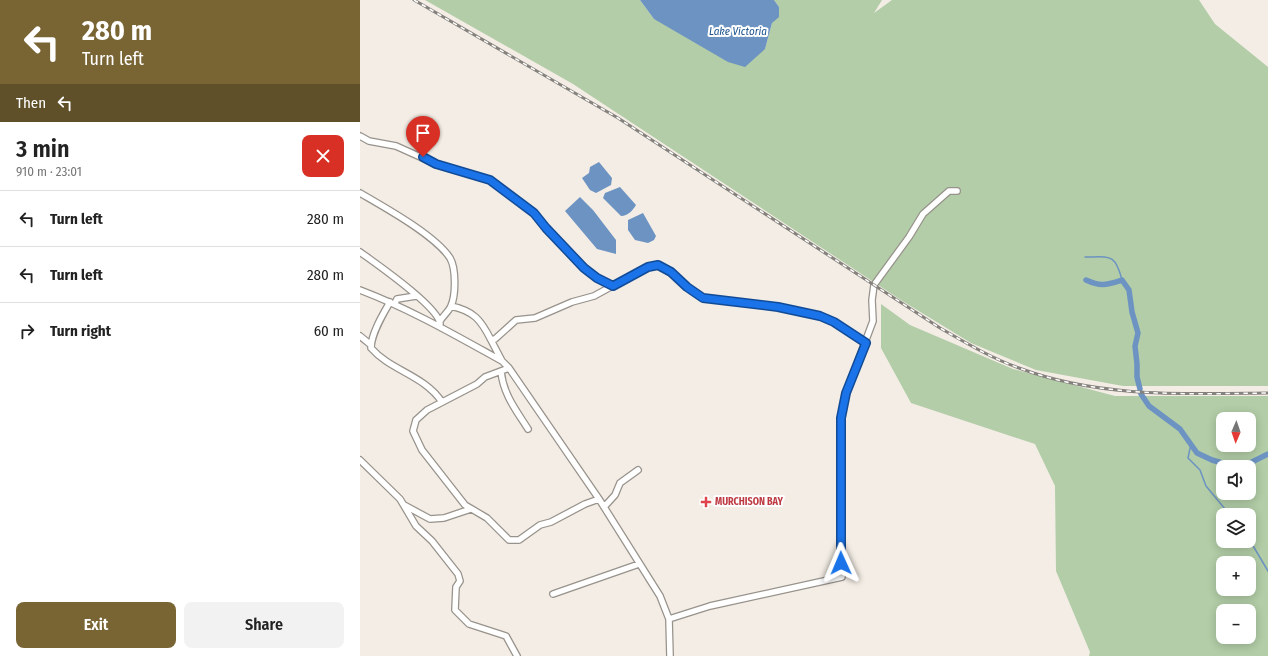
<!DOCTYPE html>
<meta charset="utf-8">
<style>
body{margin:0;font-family:"Fira Sans Condensed",sans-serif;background:#f2f2f2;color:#222;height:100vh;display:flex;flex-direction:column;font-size:15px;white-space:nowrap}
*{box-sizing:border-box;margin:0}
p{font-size:13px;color:#767676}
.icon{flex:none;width:22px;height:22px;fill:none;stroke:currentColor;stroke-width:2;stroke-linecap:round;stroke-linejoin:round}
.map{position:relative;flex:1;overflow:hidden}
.details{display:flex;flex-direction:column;background:#fff;width:360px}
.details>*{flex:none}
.banner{background:#796434;color:#fff;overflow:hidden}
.needle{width:26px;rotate:182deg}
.controls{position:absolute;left:856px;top:412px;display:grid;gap:8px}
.controls a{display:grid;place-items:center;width:40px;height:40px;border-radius:8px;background:#fff;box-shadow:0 2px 10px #0003;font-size:20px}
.pin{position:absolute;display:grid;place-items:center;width:34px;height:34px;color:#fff;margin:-41px -17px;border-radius:50% 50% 50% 0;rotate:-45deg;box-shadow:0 0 4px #0007}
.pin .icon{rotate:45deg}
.me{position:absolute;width:44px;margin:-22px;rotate:359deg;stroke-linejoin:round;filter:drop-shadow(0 0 3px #0008)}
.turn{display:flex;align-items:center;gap:14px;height:84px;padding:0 16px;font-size:18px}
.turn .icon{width:52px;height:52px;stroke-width:2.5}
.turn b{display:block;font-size:28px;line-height:34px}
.then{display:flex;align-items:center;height:38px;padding:0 16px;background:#0003;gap:8px;font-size:15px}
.round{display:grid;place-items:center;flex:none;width:42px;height:42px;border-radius:8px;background:#f2f2f2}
.head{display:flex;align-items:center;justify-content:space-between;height:68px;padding:0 16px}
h1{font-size:24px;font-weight:600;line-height:30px}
.cta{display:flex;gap:8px;margin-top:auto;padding:8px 16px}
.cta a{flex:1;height:46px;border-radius:8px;background:#796434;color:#fff;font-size:16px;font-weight:600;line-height:46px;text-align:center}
.cta a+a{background:#f2f2f2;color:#222}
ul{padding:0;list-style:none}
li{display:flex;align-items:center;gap:12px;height:56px;padding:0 16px;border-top:1px solid #e0e0e0}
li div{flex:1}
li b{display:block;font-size:15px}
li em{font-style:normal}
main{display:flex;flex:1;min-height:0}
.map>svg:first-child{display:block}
.green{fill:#b2cda7;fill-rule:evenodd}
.water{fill:#6c93c2}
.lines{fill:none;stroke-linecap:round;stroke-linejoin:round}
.stream{stroke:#6c93c2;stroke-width:1.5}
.canal{stroke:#6c93c2;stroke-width:5.5}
.minor-casing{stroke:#97928b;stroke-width:8}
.minor{stroke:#fff;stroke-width:5.5}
.rail-casing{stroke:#85817c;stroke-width:3}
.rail{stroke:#fff;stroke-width:1.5;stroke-dasharray:4.5;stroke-linecap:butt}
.route-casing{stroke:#114b97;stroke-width:10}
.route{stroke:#1a73e8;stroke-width:7}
.health-dot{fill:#e0444e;stroke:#fff;stroke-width:1.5}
.labels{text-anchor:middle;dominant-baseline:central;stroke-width:4;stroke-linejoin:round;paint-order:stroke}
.health-label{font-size:10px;font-weight:bold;fill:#be3a42;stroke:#fff;text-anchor:start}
.water-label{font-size:11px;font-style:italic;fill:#1c528d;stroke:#fff}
</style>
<main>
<section class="details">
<div class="banner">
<div class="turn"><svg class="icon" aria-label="left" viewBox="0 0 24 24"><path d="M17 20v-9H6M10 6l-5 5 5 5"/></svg><div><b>280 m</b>Turn left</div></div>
<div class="then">Then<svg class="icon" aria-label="left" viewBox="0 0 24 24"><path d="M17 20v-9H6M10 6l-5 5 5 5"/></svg></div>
</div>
<div class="head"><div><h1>3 min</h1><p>910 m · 23:01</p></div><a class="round" style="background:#d93025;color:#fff"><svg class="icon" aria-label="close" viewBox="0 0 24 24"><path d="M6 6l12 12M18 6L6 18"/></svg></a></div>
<ul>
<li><svg class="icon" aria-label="left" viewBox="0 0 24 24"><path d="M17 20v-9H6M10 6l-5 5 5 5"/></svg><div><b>Turn left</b></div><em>280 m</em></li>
<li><svg class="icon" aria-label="left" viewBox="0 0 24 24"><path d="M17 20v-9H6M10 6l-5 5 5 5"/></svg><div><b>Turn left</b></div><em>280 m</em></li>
<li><svg class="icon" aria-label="right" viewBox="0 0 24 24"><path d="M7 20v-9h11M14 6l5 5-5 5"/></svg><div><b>Turn right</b></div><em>60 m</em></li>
</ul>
<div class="cta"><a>Exit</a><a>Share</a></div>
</section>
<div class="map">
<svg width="908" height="656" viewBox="0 0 908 656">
<rect width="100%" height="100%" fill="#f3ede5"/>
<path class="green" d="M65,0H280L294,19L405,49L412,23L419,7L414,0H522L514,13L532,0H839L855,24L908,67V386H763L676,370L611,343L544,302L213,84Z
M521,304L550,325L653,369L755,396H908V656H729L730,652L696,571L695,486L675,444L551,403L521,348ZM863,419H889V445H863ZM863,467H889V493H863ZM863,515H889V541H863ZM863,563H889V589H863ZM863,611H889V637H863Z"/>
<path class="water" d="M280,0H414L419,7V17L412,23L405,49L385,67L368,62L294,19Z
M239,162L252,178L251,185L236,193L230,190L222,178L229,173L230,167Z
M260,187L276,205C273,210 268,216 261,216L243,198L245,193Z
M220,197L233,210L256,240V254L237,249L205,211Z
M283,213L296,236L294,240L288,243L275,240L268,230V220Z"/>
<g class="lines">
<path class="stream" d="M725,257C750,257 755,253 762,280
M831,444L828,458L840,470L846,486L870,515
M889,539L908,571"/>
<path class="canal" d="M726,280C741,287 746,285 762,280L769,290L772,312L778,333L775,346L777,364V377L780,389
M781,394L789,406L820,429L837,453L852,460L876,467
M882,467L908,454"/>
<g class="minor-casing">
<path id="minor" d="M0,136L9,141L36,146L76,164L130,180L174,213L186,228L224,268L237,278L253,286
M0,193C24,207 75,235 90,258C96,268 96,295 91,306C89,311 83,316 80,321
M0,252C15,263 79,307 80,324
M0,290C50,309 95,335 142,361L149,368L239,499L300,596L309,619L310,656
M30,302C23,314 11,334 11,348C31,371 64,375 82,402
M35,303L37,299L56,296
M91,306C114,311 121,320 131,340
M0,336L11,345
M142,361L131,340L135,339L156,320L175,318L212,302L234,296L287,267L298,265L311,273L327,287L343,298L418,307L460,316L474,322L506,343
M149,368L125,377L117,384L67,410L56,420L53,431L62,450L105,505L127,518L149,540H159L180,525L191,522L225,504L239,499
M141,371C143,394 156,410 168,429
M0,460L40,499L56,526L72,541L98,574L100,581L96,587L95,610L109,624L146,636L157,656
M44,505L70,519L84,518L111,509
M244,507L255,495L260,483L278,470
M193,594L279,564
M309,619L350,606L482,577L481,418L486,393L513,321L512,300L514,285L549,237L563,214L589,191H597"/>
</g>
<use href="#minor" class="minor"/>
<g class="rail-casing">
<path id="rail" d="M54,0L258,118L580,328C606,343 631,358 659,368C739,398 824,394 908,393"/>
</g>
<use href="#rail" class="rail"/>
</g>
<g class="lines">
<g class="route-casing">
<path id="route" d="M63,157L76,164L130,180L174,213L186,228L224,268L237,278L253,286L288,267L298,265L311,272L327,287L343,298L418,307L460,316L474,322L506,343L486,393L481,418V563"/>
</g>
<use href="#route" class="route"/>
</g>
<path class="health-dot" d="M344 496h4v4h4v4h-4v4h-4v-4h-4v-4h4z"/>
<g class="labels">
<g class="health-label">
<text x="355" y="502">MURCHISON BAY</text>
</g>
<g class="water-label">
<text x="378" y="31">Lake Victoria</text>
</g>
</g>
</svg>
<div class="controls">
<a><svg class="needle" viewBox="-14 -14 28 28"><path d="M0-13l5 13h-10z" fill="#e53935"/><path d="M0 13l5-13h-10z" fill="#767676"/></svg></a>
<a><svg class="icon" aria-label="sound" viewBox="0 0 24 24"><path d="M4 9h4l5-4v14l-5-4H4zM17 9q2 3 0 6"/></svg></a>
<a><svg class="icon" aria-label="layers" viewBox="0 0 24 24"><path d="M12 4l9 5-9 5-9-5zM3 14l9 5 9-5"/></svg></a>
<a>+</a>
<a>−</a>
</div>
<div class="pin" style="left:63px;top:157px;background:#d93025"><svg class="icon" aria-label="arrive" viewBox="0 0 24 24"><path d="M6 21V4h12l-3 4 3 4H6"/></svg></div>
<svg class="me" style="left:481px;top:563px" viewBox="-20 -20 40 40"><path d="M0-17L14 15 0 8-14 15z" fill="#1a73e8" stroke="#fff" stroke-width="4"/></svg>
</div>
</main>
